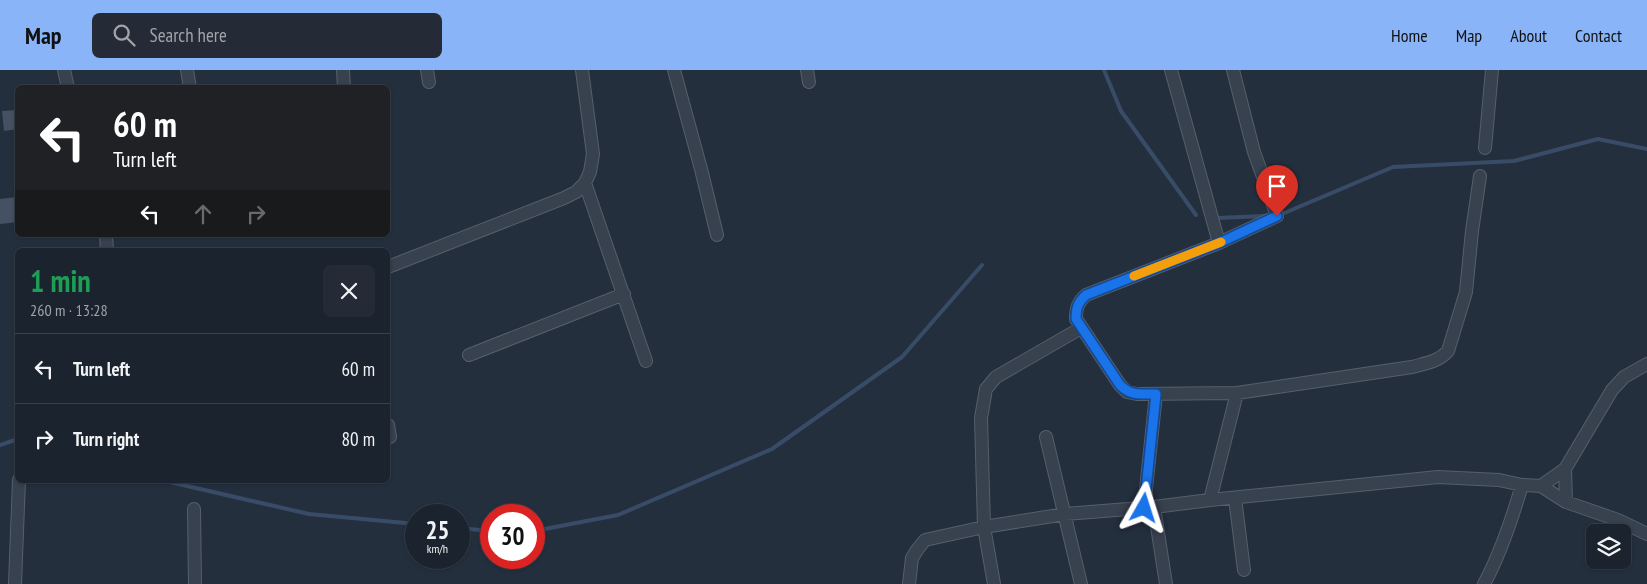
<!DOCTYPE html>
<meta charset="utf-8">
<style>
body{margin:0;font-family:"PT Sans Narrow",sans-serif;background:#242b36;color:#f1f3f6;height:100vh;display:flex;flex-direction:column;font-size:19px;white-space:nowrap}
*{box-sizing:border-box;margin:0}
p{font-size:16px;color:#a0a4aa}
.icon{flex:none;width:28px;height:28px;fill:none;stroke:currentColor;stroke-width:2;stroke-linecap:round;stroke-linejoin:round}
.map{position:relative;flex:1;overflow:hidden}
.side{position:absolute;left:15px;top:178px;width:375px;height:235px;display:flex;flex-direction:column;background:#1b232e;border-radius:8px;box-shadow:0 1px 4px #0004,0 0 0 1px #39404a}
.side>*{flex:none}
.banner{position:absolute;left:15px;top:15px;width:375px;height:152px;border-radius:8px;box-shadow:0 1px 4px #0004,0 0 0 1px #39404a;background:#202124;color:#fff;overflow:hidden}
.buttons{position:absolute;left:1586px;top:454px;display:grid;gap:10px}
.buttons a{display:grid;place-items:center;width:45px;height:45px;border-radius:8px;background:#1b232e;box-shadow:0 1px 4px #0004,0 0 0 1px #39404a;font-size:25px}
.speed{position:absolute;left:405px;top:434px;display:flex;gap:10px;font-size:25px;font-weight:700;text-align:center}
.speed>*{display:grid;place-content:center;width:65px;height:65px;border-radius:50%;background:#1b232e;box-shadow:0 1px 4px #0004,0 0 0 1px #39404a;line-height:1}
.speed small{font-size:12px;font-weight:400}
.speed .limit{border:8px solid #d22;background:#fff;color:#111}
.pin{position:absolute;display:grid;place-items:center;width:42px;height:42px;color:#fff;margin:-51px -21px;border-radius:50% 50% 50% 0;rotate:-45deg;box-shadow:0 0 5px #0007}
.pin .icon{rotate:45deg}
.me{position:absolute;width:55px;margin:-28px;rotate:6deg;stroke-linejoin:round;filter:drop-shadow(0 0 4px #0008)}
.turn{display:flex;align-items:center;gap:18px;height:105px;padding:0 15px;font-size:22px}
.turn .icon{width:65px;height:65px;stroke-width:2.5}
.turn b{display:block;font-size:35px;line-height:42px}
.lanes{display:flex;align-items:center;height:48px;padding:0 15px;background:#0003;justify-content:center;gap:25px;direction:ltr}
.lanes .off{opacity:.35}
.round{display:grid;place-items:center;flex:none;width:52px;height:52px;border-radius:8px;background:#242b36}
.head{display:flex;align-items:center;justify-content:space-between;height:85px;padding:0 15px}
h1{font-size:30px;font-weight:700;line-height:38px;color:#1e9e55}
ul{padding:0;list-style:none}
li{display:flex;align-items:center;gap:15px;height:70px;padding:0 15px;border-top:1px solid #39404a}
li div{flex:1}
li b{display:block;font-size:19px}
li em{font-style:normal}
header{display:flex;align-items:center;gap:30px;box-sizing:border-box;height:70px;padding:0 25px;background:#8ab4f8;color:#111}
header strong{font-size:24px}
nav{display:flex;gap:28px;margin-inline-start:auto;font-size:18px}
.search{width:350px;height:45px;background:#242b36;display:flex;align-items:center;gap:12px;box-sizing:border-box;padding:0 18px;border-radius:8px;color:#a0a4aa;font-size:19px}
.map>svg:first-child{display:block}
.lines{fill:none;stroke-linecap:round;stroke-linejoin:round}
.stream{stroke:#394c67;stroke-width:4}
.building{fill:#455162}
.street-casing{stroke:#565f6c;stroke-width:14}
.street{stroke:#38414e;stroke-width:12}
.route-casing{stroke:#114b97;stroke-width:12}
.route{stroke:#1a73e8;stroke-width:9}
.slow{stroke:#f59e0b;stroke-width:9}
</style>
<header>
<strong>Map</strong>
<div class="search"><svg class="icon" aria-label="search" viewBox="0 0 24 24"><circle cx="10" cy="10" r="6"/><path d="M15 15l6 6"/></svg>Search here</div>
<nav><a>Home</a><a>Map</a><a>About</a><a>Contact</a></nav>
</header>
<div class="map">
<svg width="1647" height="514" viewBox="0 0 1647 514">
<rect width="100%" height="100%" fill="#242f3e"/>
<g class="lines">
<path class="stream" d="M1104,0L1121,41L1196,145
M1282,144L1393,97L1514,91L1598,69L1647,79
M1216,148L1266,146
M0,375L15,370
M161,410L309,444L416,454
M459,458L491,461
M534,461L618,445L772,379L902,287L982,195"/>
</g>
<path class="building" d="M18,40V59L4,61L2,41Z
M17,127L18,152L0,154V129Z"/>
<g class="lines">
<g class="street-casing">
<path id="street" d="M64,0L68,18
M187,0L190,18
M343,0L344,18
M427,0L429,12
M674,0L701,99L717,165
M807,0L809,12
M1171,0L1219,173
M1233,0L1254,82L1277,146L1219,173L1086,225C1078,232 1076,238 1076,249L1120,315L1127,322L1137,324L1237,323L1412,297C1426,293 1438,292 1448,281L1466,222L1472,161L1480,106
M1485,78L1492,0
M585,113L646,291
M106,165L107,180
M388,197L564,128L576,122L585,113L590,102L593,84L582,0
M469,285L624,224
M388,355L390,367
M1046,367L1081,514
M1565,399L1566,432
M1541,416L1565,399L1612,320L1624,307L1647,294
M1235,428L1244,500
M1210,430L1237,323
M1154,437L1166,514
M1144,438L1156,324
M194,439L195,514
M15,514L19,410
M909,514L912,488L917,480L925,470L984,457L1065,444L1154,437L1210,430L1438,407L1499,410L1522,415L1541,416L1566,432L1618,450L1647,464
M994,514L984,457L981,348L986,319L996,307L1081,258
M1484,514C1501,483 1512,449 1522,415"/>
</g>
<use href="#street" class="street"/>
</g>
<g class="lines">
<g class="route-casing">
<path id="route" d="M1144,438L1156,324C1140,324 1131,326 1120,315L1076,249C1076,238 1078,232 1086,225L1219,173L1277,146"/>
</g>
<use href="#route" class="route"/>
<path class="slow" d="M1134,206L1221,172"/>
</g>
</svg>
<div class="buttons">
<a><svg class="icon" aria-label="layers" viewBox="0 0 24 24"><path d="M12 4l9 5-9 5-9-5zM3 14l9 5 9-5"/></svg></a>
</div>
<div class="speed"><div>25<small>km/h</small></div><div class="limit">30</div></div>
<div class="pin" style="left:1277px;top:146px;background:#d93025"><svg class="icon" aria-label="arrive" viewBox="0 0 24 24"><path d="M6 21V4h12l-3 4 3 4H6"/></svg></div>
<svg class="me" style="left:1144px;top:438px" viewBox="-20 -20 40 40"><path d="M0-17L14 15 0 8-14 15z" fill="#1a73e8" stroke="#fff" stroke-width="4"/></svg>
<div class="banner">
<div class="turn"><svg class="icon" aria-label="left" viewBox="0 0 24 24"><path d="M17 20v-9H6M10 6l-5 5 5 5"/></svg><div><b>60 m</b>Turn left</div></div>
<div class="lanes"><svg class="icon" aria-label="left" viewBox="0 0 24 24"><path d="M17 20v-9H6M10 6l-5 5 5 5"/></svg><svg class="icon off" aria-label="ahead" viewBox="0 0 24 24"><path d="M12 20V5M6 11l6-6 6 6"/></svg><svg class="icon off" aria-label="right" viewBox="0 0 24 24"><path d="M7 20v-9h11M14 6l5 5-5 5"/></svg></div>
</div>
<section class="side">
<div class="head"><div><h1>1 min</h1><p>260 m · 13:28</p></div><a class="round"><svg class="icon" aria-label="close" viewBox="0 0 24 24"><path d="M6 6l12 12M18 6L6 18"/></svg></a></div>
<ul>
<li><svg class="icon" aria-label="left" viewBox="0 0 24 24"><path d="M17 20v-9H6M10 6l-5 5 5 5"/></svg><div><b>Turn left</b></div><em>60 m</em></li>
<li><svg class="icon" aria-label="right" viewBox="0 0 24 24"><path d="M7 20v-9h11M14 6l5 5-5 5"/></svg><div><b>Turn right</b></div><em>80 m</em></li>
</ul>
</section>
</div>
